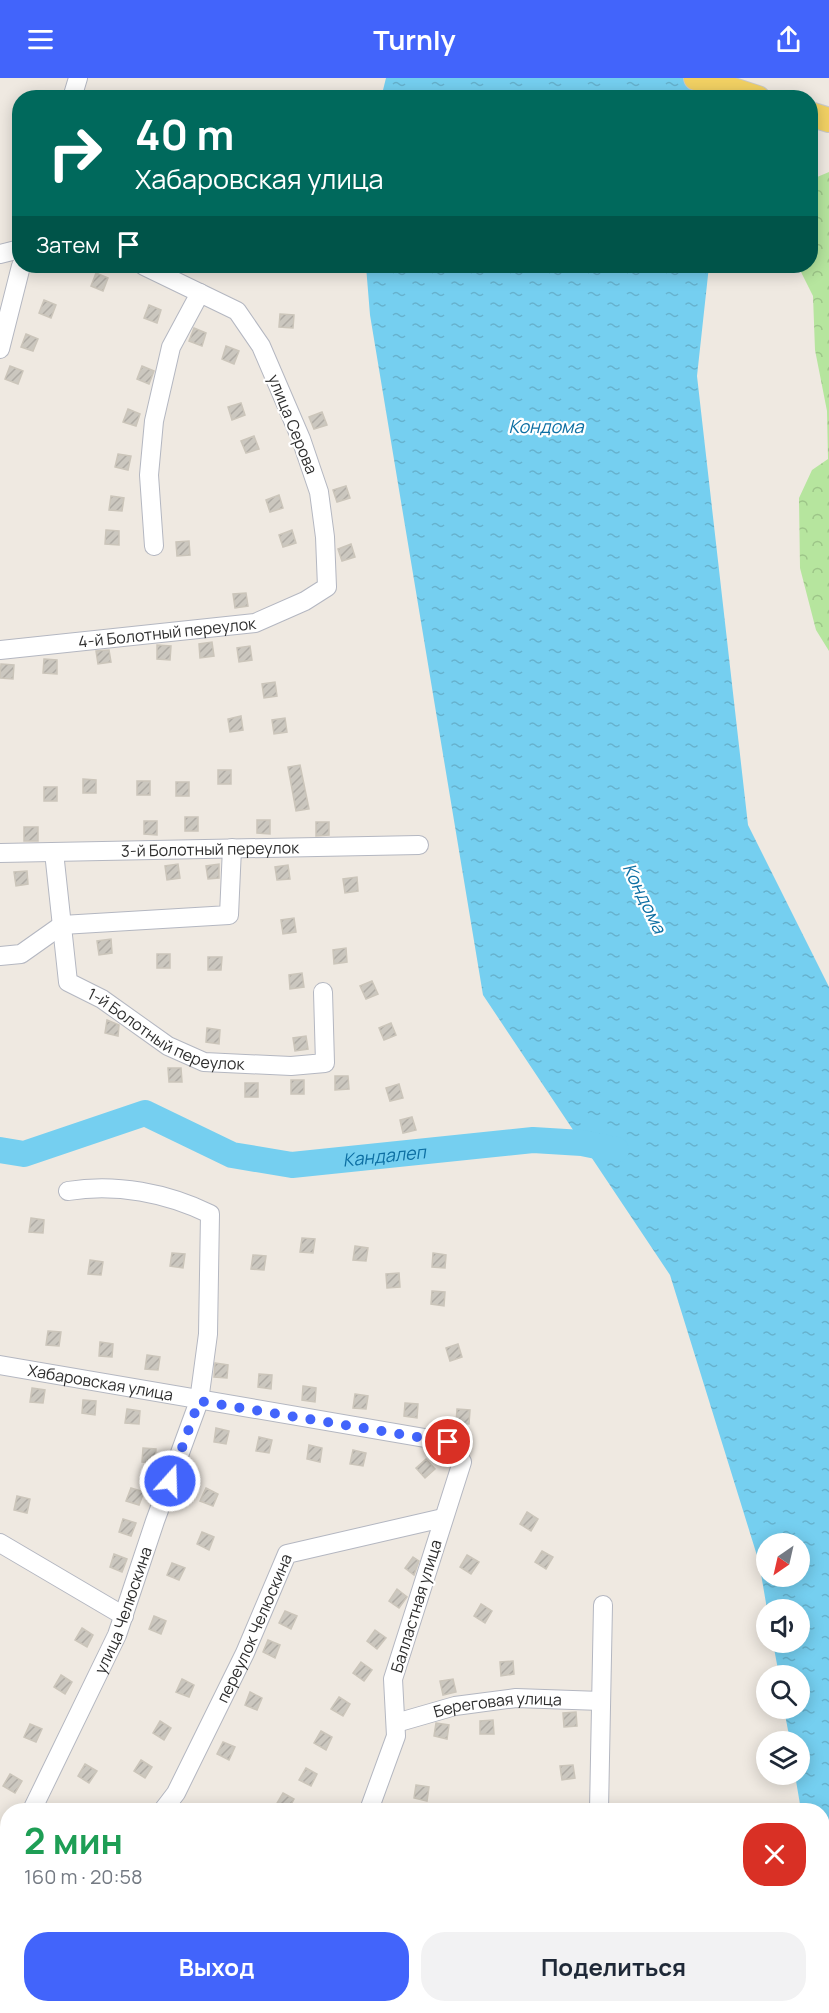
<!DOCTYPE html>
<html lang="ru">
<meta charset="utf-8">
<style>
body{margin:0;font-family:Manrope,sans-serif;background:#f2f2f3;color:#1f2937;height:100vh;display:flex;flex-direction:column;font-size:22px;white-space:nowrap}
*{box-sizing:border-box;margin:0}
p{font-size:20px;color:#747a83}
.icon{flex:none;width:33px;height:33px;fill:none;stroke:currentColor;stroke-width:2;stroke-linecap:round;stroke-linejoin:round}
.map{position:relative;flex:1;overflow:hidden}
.details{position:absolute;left:0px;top:1725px;width:830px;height:210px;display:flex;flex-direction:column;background:#fff;border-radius:24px 24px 0 0;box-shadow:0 3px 15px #0003}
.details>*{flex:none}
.hud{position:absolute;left:12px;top:12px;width:806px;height:183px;border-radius:24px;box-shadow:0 3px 15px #0003;background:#00695c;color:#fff;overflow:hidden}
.needle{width:39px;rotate:214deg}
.buttons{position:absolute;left:756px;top:1455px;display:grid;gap:12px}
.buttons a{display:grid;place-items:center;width:54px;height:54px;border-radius:50%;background:#fff;box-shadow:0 3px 15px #0003;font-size:30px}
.pin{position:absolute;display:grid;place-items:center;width:51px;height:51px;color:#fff;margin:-26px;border:3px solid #fff;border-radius:50%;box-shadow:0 2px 6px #0007}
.me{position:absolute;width:66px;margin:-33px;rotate:20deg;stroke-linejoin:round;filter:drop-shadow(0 0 4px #0008)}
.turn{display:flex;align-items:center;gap:21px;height:126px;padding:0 24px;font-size:27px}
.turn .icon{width:78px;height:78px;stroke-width:2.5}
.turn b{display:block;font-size:42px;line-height:51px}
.then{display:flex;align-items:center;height:57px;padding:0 24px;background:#0003;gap:12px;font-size:22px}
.round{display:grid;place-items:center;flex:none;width:63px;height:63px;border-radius:24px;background:#f2f2f3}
.overview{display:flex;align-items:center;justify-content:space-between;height:102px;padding:0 24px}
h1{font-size:36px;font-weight:700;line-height:45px;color:#1e9e55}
.button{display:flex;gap:12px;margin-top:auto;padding:12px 24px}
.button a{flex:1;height:69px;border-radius:24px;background:#4264fb;color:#fff;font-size:24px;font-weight:700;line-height:69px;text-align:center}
.button a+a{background:#f2f2f3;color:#1f2937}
header{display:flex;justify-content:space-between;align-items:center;height:78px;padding:0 24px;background:#4264fb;color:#fff;font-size:27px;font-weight:700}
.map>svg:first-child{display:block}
.forest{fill:url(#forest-crowns)}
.water{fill:url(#water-ripples);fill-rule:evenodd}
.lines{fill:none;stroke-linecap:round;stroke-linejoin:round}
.river{stroke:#75cff0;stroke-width:26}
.building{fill:url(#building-hatch);stroke:#cbc5ba;stroke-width:1.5}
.minor-casing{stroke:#b4b7c1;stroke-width:20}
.major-casing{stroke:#c9c9c9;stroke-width:26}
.minor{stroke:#fff;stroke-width:18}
.major{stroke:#f2d163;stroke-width:24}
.route{stroke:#4264fb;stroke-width:10;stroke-dasharray:0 18}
.labels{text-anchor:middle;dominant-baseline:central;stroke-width:4.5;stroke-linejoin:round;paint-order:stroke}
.street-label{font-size:16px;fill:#2e2e2e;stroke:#fff}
.water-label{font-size:18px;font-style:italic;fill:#0d6fa3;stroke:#fff}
</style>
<header><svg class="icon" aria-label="menu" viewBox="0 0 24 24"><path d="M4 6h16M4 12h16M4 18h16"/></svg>Turnly<svg class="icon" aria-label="share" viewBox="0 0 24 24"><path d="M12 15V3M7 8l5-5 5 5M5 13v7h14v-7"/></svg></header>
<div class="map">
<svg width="829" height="1935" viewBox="0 0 829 1935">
<defs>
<pattern id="forest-crowns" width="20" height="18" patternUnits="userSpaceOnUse" patternTransform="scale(1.5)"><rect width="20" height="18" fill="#b6e59e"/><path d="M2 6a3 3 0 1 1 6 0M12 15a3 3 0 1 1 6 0" fill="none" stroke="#9dc588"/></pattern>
<pattern id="water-ripples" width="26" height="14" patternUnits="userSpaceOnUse" patternTransform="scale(1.5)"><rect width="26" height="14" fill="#75cff0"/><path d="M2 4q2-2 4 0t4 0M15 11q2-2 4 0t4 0" fill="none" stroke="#66b2ce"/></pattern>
<pattern id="building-hatch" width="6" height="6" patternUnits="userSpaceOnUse" patternTransform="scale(1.5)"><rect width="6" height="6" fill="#cbc7bf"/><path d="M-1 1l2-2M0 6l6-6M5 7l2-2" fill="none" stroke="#afaba4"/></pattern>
</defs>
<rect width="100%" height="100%" fill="#efe9e1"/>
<path class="forest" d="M829,94V573L816,552L800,490L799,420L812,392L828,381L827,333L815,272L813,218L798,188H810V102Z"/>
<path class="water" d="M386,0H730L728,19L381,20Z
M366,188H709L697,298L748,747L829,909V1896L822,1854V1732H801L795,1697L800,1696V1664L790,1663L784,1631L800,1630V1598L779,1597L773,1565L800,1564V1532L767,1531L759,1484L670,1197L483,917L370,237ZM766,1466H800V1498H766Z"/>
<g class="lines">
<path class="river" id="s1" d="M0,1072L24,1076L145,1035L232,1077L292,1087L533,1062L582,1065L616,1072"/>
</g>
<path class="building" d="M96,195L108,200L103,213L91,208Z
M44,222L56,227L51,240L39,235Z
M149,227L161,232L157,245L144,240Z
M280,236L294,237L293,250L279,249Z
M194,250L206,255L202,268L189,263Z
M26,256L38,261L33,273L21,269Z
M226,268L239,273L234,286L222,281Z
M10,288L23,293L18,306L5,301Z
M142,288L154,293L149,306L137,301Z
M241,325L245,337L232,342L228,329Z
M128,331L140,336L136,348L123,344Z
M322,334L327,347L314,351L309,339Z
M254,358L259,371L246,375L241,363Z
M118,376L131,378L128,392L115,389Z
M346,408L350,420L337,424L333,412Z
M279,417L283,430L270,434L266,422Z
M111,418L124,420L122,433L109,432Z
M106,452L119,453V467L105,466Z
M292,452L296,465L283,469L279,457Z
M189,463L190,477L177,478L176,464Z
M351,466L355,479L342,483L338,471Z
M246,515L248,528L235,530L233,516Z
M212,564L214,578L200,580L199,566Z
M157,567L171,568L170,582L157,581Z
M250,568L252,582L239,584L237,570Z
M109,572L111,584L98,586L96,573Z
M44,581L57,582V596L43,595Z
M1,586L14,587L13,601L0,600Z
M275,604L277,618L264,620L262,606Z
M241,638L243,652L230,654L228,641Z
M285,640L287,654L274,656L272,642Z
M300,687L309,731L296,733L288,689Z
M218,692H231V706H218Z
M83,701L96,702V715H83Z
M137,703H150V717H137Z
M176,704H189V718H176Z
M44,709H57V723H44Z
M185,739H198V753H185Z
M257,742H270V756L257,755Z
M144,743H157V757L144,756Z
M316,744H329V757L316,758Z
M24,749H38V763H24Z
M178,786L180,800L167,802L165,788Z
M219,786V800L208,801L206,788Z
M288,787L290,801L277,802L275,789Z
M27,793L28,806L16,808L14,794Z
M357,799L358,813L345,815L343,801Z
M294,840L296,854L283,856L281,842Z
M111,861L112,875L99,877L97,863Z
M346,870L347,884L334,886L333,872Z
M157,876H170V890H157Z
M208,879H222L221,892H208Z
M302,895L304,909L290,911L289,897Z
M372,903L378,916L366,921L360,908Z
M107,942L119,947L118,958L105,955Z
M391,945L396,957L384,962L379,950Z
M207,950L220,952L219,966L206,964Z
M306,958L308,971L295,973L293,960Z
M168,990H181L182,1004H169Z
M335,998H348L349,1011L335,1012Z
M291,1002H304V1016H291Z
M245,1005H258V1019H245Z
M399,1006L403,1020L390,1023L386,1010Z
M412,1039L416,1052L403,1055L400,1042Z
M31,1140L44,1142L43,1155L29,1154Z
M302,1160L315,1161L313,1175L300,1174Z
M355,1168L368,1170L366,1183L353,1182Z
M172,1175L185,1176L183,1190L170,1188Z
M433,1175L446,1177L445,1190L432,1189Z
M253,1177L266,1178L264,1192L251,1191Z
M90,1182L103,1184L101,1197L88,1196Z
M399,1195L400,1209L387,1210L386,1196Z
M432,1213L445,1214L444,1228L431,1226Z
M48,1253L61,1254L59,1268L46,1267Z
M100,1264L113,1266L112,1279L99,1278Z
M458,1266L462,1279L450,1283L446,1270Z
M147,1277L160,1279L158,1292L145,1291Z
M215,1285L228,1287L227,1300L214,1299Z
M259,1296L272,1297L271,1311L258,1309Z
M303,1308L316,1310L315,1324L302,1322Z
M32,1310L45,1312L43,1325L30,1324Z
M355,1316L368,1318L366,1331L353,1330Z
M83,1322L96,1323L95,1337L82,1335Z
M405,1325L418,1326L417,1340L404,1338Z
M127,1331L140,1333L139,1346L125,1345Z
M457,1331L470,1332L469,1346L456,1345Z
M216,1350L229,1353L226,1366L214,1364Z
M259,1359L272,1362L269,1375L256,1373Z
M309,1367L322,1370L320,1384L307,1381Z
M143,1370L156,1371L155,1385L142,1384Z
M353,1372L366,1375L363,1388L350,1386Z
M426,1381L435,1391L425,1400L416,1390Z
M131,1410L144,1414L139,1427L126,1423Z
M206,1410L218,1416L213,1428L200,1423Z
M17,1418L30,1421L27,1435L14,1432Z
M527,1434L538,1441L531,1453L520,1446Z
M123,1441L136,1445L131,1458L119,1454Z
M202,1454L214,1459L209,1472L197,1466Z
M542,1473L553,1479L546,1491L535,1484Z
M114,1476L127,1481L122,1494L110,1489Z
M467,1477L479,1484L471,1496L460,1489Z
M413,1479L419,1483L414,1497L405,1490Z
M172,1485L185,1490L179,1502L167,1497Z
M397,1511L407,1519L399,1530L389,1523Z
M481,1526L492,1533L485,1545L474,1538Z
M285,1533L297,1538L291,1551L279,1545Z
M154,1538L166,1543L161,1556L149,1551Z
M82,1550L93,1557L87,1569L75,1562Z
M375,1552L386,1560L377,1571L367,1563Z
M268,1562L280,1567L275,1580L263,1574Z
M513,1583L514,1596L501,1598L500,1584Z
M361,1584L372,1592L364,1603L353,1595Z
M61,1597L72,1604L65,1616L54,1609Z
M182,1601L194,1607L189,1619L176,1614Z
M453,1601L456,1614L443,1617L440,1603Z
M250,1614L262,1620L257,1632L245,1627Z
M339,1619L350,1626L343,1638L331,1631Z
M576,1634L577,1648L564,1649L563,1635Z
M493,1642L494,1656H480V1643Z
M160,1643L171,1650L164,1662L153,1655Z
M436,1645L449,1647L447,1661L434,1658Z
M30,1646L42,1651L36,1664L24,1659Z
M321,1653L332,1659L326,1672L314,1665Z
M223,1664L235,1669L229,1682L217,1676Z
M141,1682L152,1689L145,1700L134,1693Z
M85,1686L97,1693L89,1705L78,1698Z
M573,1687L575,1700L562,1702L560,1688Z
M306,1690L317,1696L311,1708L299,1702Z
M10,1696L22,1703L15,1715L3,1708Z
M416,1707L429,1709L427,1723L414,1720Z
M283,1715L294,1721L288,1732L276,1727Z"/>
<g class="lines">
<g class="minor-casing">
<g id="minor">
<path d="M72,20L78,0"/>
<path d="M0,176L20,171"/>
<path d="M0,271L21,188"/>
<path d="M154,468L149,397L154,343L171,269L200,215"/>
<path id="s2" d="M0,572L255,545L305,523L327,509L325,459L319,414L301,361L261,268L237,233L144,188"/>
<path id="s3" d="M54,774L68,904L102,921L168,968L204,984L291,988L325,985L323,914"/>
<path id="s4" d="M0,775L419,767"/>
<path d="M0,878L21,876L62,847L229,837L232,770"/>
<path id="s5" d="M0,1287L448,1364L462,1384L393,1601L396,1658L369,1732"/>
<path d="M0,1465L124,1538"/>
<path id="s6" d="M396,1645L455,1628L516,1620L601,1623"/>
<path id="s7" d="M32,1732L117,1557L155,1443L199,1323L208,1256L210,1136C167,1115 116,1105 68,1113"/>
<path id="s8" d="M163,1732L176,1715L245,1575L287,1476L443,1440"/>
<path d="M599,1732L603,1527"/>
<path d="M0,1794L8,1780"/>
<path d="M613,1928L615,1935"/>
<path d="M5,1935L10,1928"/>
<path d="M212,1935L218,1928"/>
</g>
</g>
<g class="major-casing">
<path id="major" d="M696,0L758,20
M810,36L829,42"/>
</g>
<use href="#minor" class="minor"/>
<use href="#major" class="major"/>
</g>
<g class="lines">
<path class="route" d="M170,1403L199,1323L448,1364"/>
</g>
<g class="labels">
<g class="street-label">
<text transform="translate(293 346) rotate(68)">улица Серова</text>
<text stroke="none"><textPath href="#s2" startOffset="168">4-й Болотный переулок</textPath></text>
<text stroke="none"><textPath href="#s4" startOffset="210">3-й Болотный переулок</textPath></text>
<text stroke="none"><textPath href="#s3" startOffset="242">1-й Болотный переулок</textPath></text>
<text stroke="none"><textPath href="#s5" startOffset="102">Хабаровская улица</textPath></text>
<text transform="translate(416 1528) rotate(-73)">Балластная улица</text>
<text stroke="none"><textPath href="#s7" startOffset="220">улица Челюскина</textPath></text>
<text stroke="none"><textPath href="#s8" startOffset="204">переулок Челюскина</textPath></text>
<text stroke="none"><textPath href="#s6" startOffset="104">Береговая улица</textPath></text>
</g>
<g class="water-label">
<text x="546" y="348">Кондома</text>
<text transform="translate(645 820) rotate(64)">Кондома</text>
<text stroke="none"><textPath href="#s1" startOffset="402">Кандалеп</textPath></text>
</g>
</g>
</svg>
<div class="buttons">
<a><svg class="needle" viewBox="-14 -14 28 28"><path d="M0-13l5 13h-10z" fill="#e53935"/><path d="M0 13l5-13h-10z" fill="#747a83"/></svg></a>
<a><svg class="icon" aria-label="sound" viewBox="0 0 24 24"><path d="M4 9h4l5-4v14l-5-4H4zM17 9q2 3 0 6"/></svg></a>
<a><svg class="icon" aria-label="search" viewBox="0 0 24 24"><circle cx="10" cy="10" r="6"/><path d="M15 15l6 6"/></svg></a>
<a><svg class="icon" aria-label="layers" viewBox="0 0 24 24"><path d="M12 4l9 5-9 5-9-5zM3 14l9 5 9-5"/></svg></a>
</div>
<div class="pin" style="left:448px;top:1364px;background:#d93025"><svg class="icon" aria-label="arrive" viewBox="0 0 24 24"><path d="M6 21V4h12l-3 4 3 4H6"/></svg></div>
<svg class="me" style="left:170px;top:1403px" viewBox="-20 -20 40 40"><circle r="17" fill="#4264fb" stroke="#fff" stroke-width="3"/><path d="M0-11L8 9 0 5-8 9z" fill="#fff"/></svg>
<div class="hud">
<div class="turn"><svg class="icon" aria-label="right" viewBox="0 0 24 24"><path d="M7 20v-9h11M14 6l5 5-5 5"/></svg><div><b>40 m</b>Хабаровская улица</div></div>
<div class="then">Затем<svg class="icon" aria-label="arrive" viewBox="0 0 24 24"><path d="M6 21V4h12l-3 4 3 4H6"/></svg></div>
</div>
<section class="details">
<div class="overview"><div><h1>2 мин</h1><p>160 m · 20:58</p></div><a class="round" style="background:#d93025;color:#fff"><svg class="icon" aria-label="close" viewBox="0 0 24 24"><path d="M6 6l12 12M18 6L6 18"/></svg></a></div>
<div class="button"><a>Выход</a><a>Поделиться</a></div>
</section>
</div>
